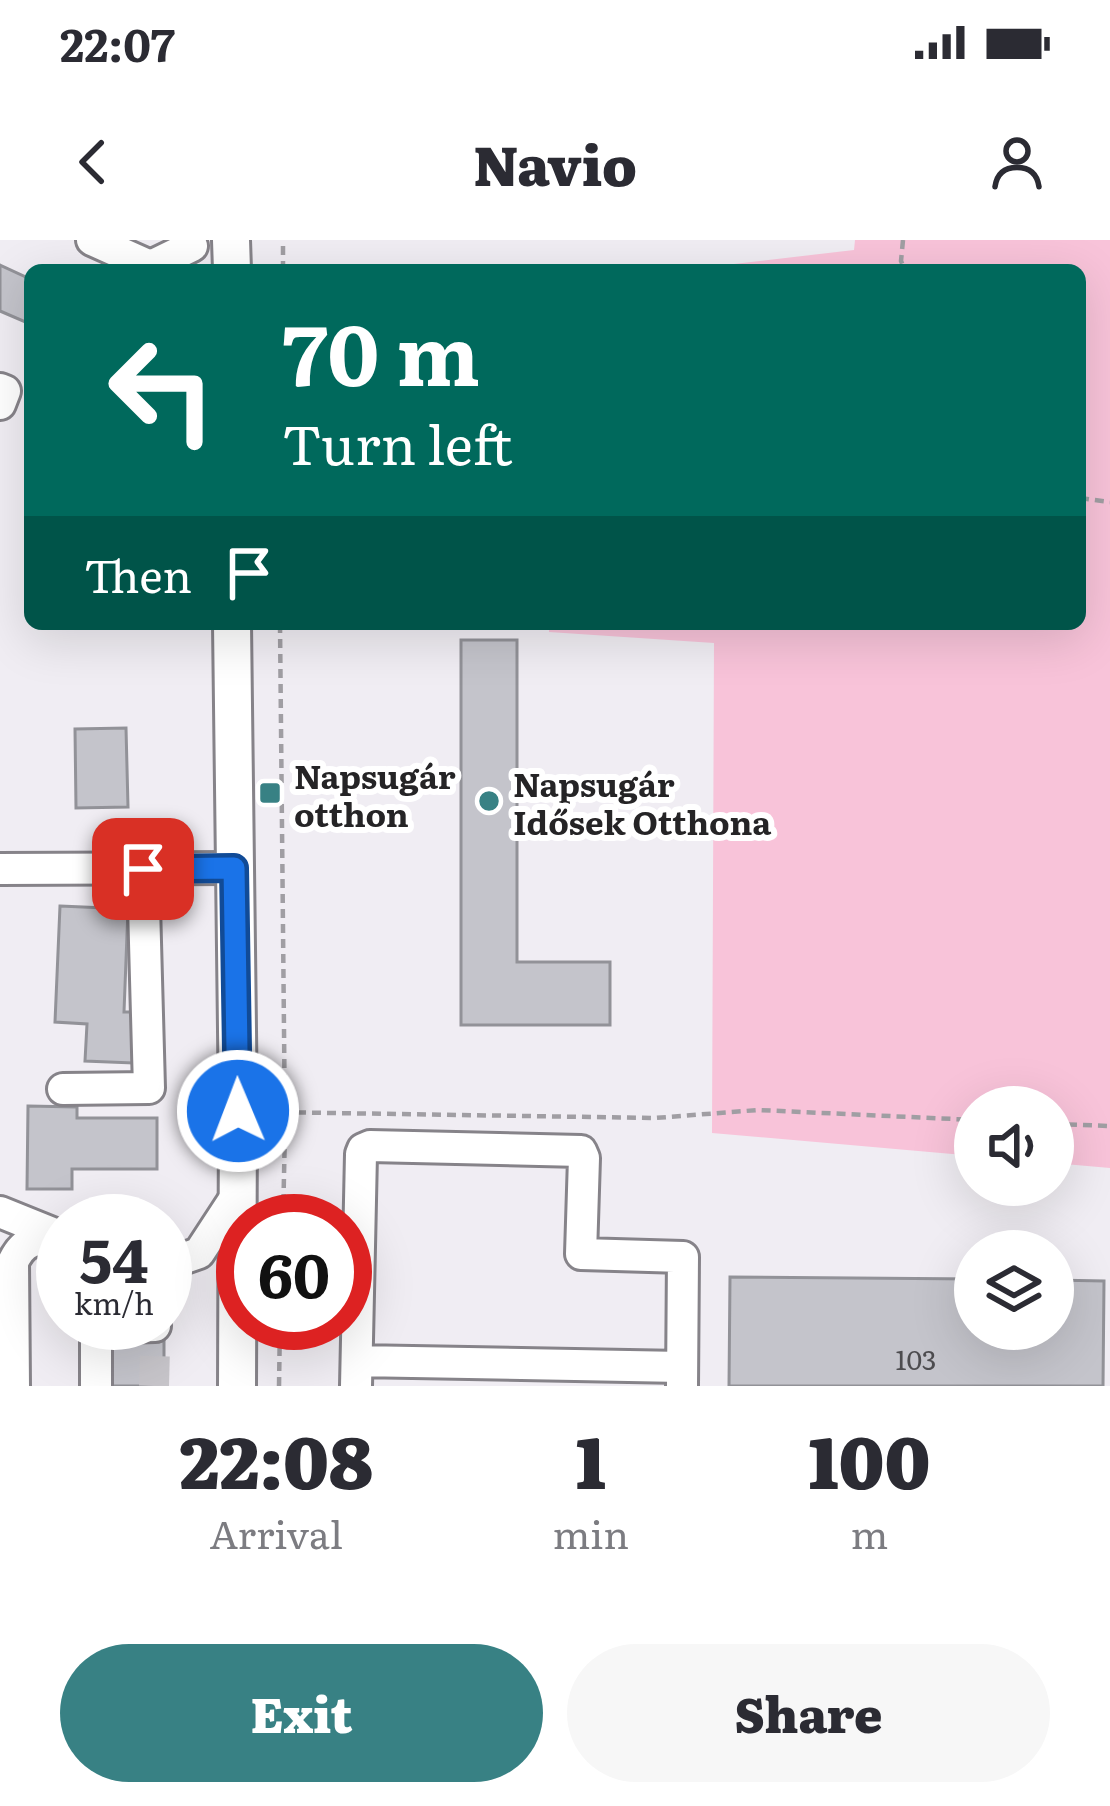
<!DOCTYPE html>
<meta charset="utf-8">
<style>
body{margin:0;font-family:Literata,serif;background:#f7f7f7;color:#2b2b33;height:100vh;display:flex;flex-direction:column;font-size:45px;white-space:nowrap}
*{box-sizing:border-box;margin:0}
p{font-size:39px;color:#7c7c81}
.icon{flex:none;width:66px;height:66px;fill:none;stroke:currentColor;stroke-width:2;stroke-linecap:round;stroke-linejoin:round}
.map{position:relative;height:1146px;overflow:hidden}
.details{display:flex;flex-direction:column;background:#fff;flex:1}
.details>*{flex:none}
.banner{position:absolute;left:24px;top:24px;width:1062px;height:366px;border-radius:18px;box-shadow:0 12px 48px #0002;background:#00695c;color:#fff;overflow:hidden}
.fabs{position:absolute;left:954px;top:846px;display:grid;gap:24px}
.fabs a{display:grid;place-items:center;width:120px;height:120px;border-radius:50%;background:#fff;box-shadow:0 12px 48px #0002;font-size:60px}
.speed{position:absolute;left:36px;top:954px;display:flex;gap:24px;font-size:60px;font-weight:700;text-align:center}
.speed>*{display:grid;place-content:center;width:156px;height:156px;border-radius:50%;background:#fff;box-shadow:0 12px 48px #0002;line-height:1}
.speed small{font-size:30px;font-weight:400}
.speed .limit{border:18px solid #d22;background:#fff;color:#111}
.pin{position:absolute;display:grid;place-items:center;width:102px;height:102px;color:#fff;margin:-51px;border-radius:24px;box-shadow:0 6px 18px #0006}
.me{position:absolute;width:132px;margin:-66px;rotate:359deg;stroke-linejoin:round;filter:drop-shadow(0 0 9px #0008)}
.turn{display:flex;align-items:center;gap:42px;height:252px;padding:0 60px;font-size:54px}
.turn .icon{width:156px;height:156px;stroke-width:2.5}
.turn b{display:block;font-size:84px;line-height:102px}
.then{display:flex;align-items:center;height:114px;padding:0 60px;background:#0003;gap:24px;font-size:45px}
.eta{display:flex;justify-content:space-evenly;align-items:center;height:204px;text-align:center}
.eta b{font-size:72px;font-weight:800;line-height:84px}
.action{display:flex;gap:24px;margin-top:auto;padding:24px 60px}
.action a{flex:1;height:138px;border-radius:72px;background:#388184;color:#fff;font-size:48px;font-weight:800;line-height:138px;text-align:center}
.action a+a{background:#f7f7f7;color:#2b2b33}
.status{display:flex;justify-content:space-between;align-items:center;height:84px;padding:0 60px;background:#fff;direction:ltr}
.status svg{height:33px;fill:currentColor}
header{display:flex;justify-content:space-between;align-items:center;height:156px;padding:0 60px;background:#fff;font-size:54px;font-weight:800}
.map>svg:first-child{display:block}
.green{fill:#f8c3d9}
.building{fill:#c4c4cb;stroke:#929298;stroke-width:3}
.lines{fill:none;stroke-linecap:round;stroke-linejoin:round}
.minor-tunnel{stroke:#c7c5ca;stroke-width:30;stroke-dasharray:30 15;stroke-linecap:butt}
.minor-casing{stroke:#868389;stroke-width:36}
.major-casing{stroke:#868389;stroke-width:42}
.path{stroke:#a09ea3;stroke-width:4.5;stroke-dasharray:9 6;stroke-linecap:butt}
.minor{stroke:#fff;stroke-width:30}
.major{stroke:#fff;stroke-width:36}
.route-casing{stroke:#114b97;stroke-width:30}
.route{stroke:#1a73e8;stroke-width:21}
.poi-dot{fill:#388184;stroke:#fff;stroke-width:4.5}
.labels{text-anchor:middle;dominant-baseline:central;stroke-width:12;stroke-linejoin:round;paint-order:stroke}
.number-label{font-size:27px;fill:#4d4c4f}
.poi-label{font-size:33px;font-weight:bold;fill:#252426;stroke:#fff;text-anchor:start}
</style>
<div class="status"><b>22:07</b><svg viewBox="0 0 49 12"><path d="M0 12V9h3v3zM5 12V6h3v6zM10 12V3h3v9zM15 12V0h3v12zM26 1h20v11H26zM47 4h2v5h-2z"/></svg></div>
<header><svg class="icon" aria-label="back" viewBox="0 0 24 24"><path d="M15 5l-7 7 7 7"/></svg>Navio<svg class="icon" aria-label="person" viewBox="0 0 24 24"><circle cx="12" cy="8" r="4"/><path d="M4 21q1-7 8-7t8 7"/></svg></header>
<div class="map">
<svg width="1110" height="1146" viewBox="0 0 1110 1146">
<rect width="100%" height="100%" fill="#f0edf3"/>
<path class="green" d="M855,0H1110V928L1053,923V867H975V916L712,893L714,403L549,392V384H1080V30H682L854,10Z"/>
<path class="building" d="M0,25L30,39V84L0,71Z
M461,400H517V722H610V785H461Z
M126,488L128,567L76,568L75,489Z
M60,666L128,669L124,772H136L133,823L85,821L87,784L55,782Z
M28,866L77,867V878H157V929H72V949H27Z
M730,1037L975,1039V1089H1053V1040L1104,1041L1103,1146H729Z
M103,1101H164V1146H103Z"/>
<g class="lines">
<path class="minor-tunnel" d="M154,1146L155,1107"/>
<g class="minor-casing">
<path id="minor" d="M92,0L159,30
M151,26L192,6
M0,149L5,151L0,164
M0,629L234,628
M63,849L149,848L143,629
M0,972L57,995
M165,1031L179,1020L199,1013L235,958
M357,1121L682,1127
M14,1146L13,1022C25,997 37,999 63,1001
M96,1146V1088L155,1086L154,1083
M356,1146L361,914L363,909L370,906L581,911L584,918L581,1014L683,1017L682,1146"/>
</g>
<g class="major-casing">
<path id="major" d="M231,0L232,30
M232,384L238,871L237,1146"/>
</g>
<path class="path" d="M903,0L901,21L905,30
M283,30V0
M1080,258L1110,262
M280,384L285,890L283,981
M267,872L655,878L758,870L975,880
M1053,884L1110,886
M279,1146L280,1083"/>
<use href="#minor" class="minor"/>
<use href="#major" class="major"/>
</g>
<g class="lines">
<g class="route-casing">
<path id="route" d="M143,629L234,628L238,871"/>
</g>
<use href="#route" class="route"/>
</g>
<g class="poi-dot">
<rect x="258" y="541" width="24" height="24" rx="6"/>
<circle cx="489" cy="561" r="12"/>
</g>
<g class="labels">
<g class="number-label">
<text x="916" y="1118">103</text>
</g>
<g class="poi-label">
<text x="294" y="534">Napsugár<tspan x="294" dy="38">otthon</tspan></text>
<text x="513" y="542">Napsugár<tspan x="513" dy="38">Idősek Otthona</tspan></text>
</g>
</g>
</svg>
<div class="fabs">
<a><svg class="icon" aria-label="sound" viewBox="0 0 24 24"><path d="M4 9h4l5-4v14l-5-4H4zM17 9q2 3 0 6"/></svg></a>
<a><svg class="icon" aria-label="layers" viewBox="0 0 24 24"><path d="M12 4l9 5-9 5-9-5zM3 14l9 5 9-5"/></svg></a>
</div>
<div class="speed"><div>54<small>km/h</small></div><div class="limit">60</div></div>
<div class="pin" style="left:143px;top:629px;background:#d93025"><svg class="icon" aria-label="arrive" viewBox="0 0 24 24"><path d="M6 21V4h12l-3 4 3 4H6"/></svg></div>
<svg class="me" style="left:238px;top:871px" viewBox="-20 -20 40 40"><circle r="17" fill="#1a73e8" stroke="#fff" stroke-width="3"/><path d="M0-11L8 9 0 5-8 9z" fill="#fff"/></svg>
<div class="banner">
<div class="turn"><svg class="icon" aria-label="left" viewBox="0 0 24 24"><path d="M17 20v-9H6M10 6l-5 5 5 5"/></svg><div><b>70 m</b>Turn left</div></div>
<div class="then">Then<svg class="icon" aria-label="arrive" viewBox="0 0 24 24"><path d="M6 21V4h12l-3 4 3 4H6"/></svg></div>
</div>
</div>
<section class="details">
<div class="eta">
<div><b>22:08</b><p>Arrival</p></div>
<div><b>1</b><p>min</p></div>
<div><b>100</b><p>m</p></div>
</div>
<div class="action"><a>Exit</a><a>Share</a></div>
</section>
